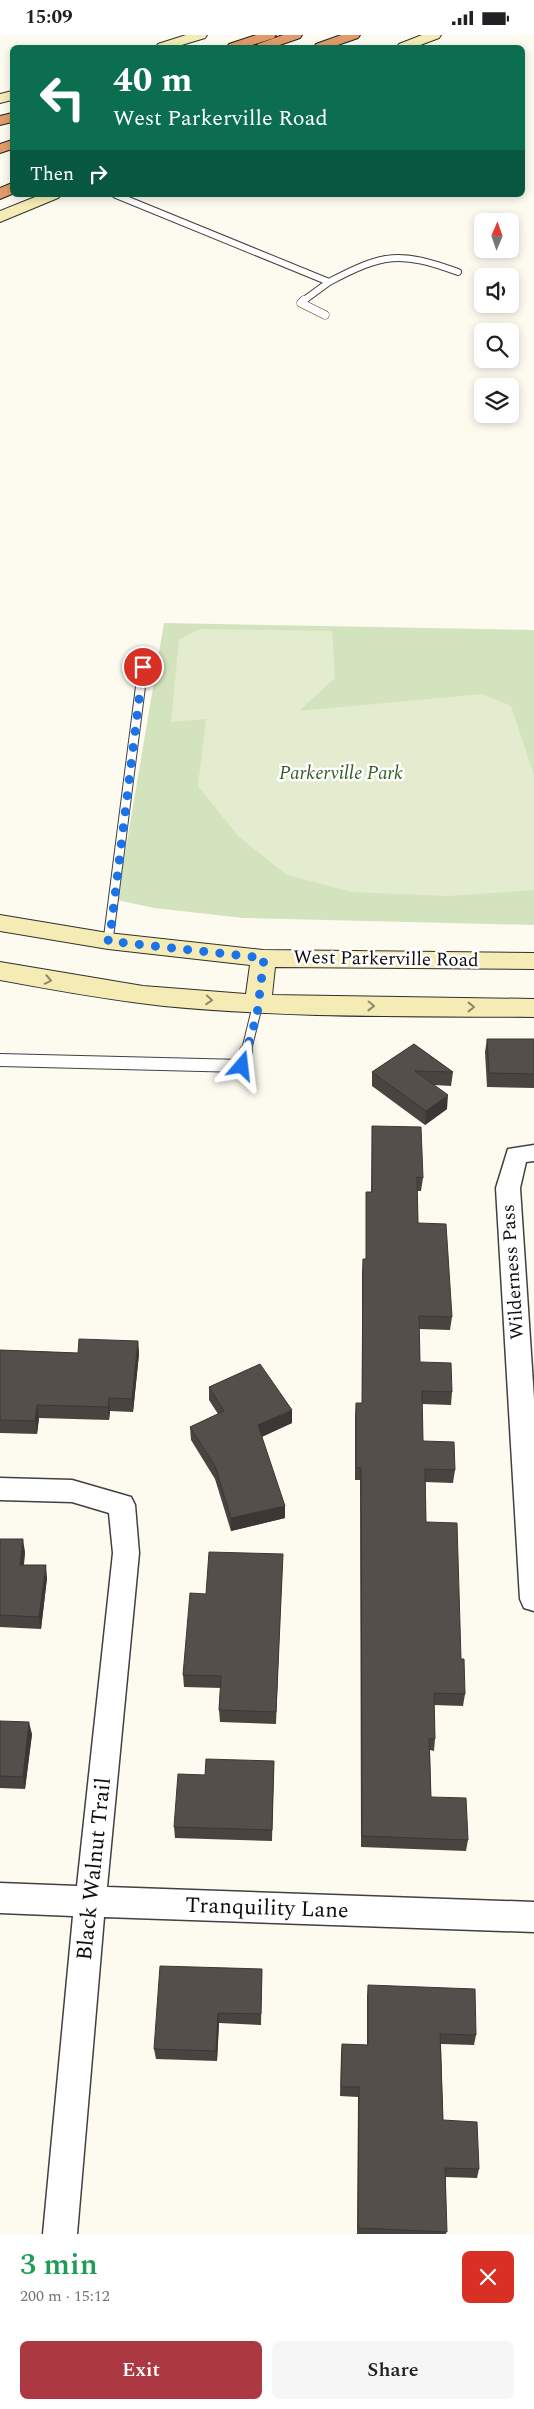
<!DOCTYPE html>
<meta charset="utf-8">
<style>
body{margin:0;font-family:Spectral,serif;background:#f6f6f6;color:#202124;height:100vh;display:flex;flex-direction:column;font-size:19px;white-space:nowrap}
*{box-sizing:border-box;margin:0}
p{font-size:16px;color:#757577}
.icon{flex:none;width:28px;height:28px;fill:none;stroke:currentColor;stroke-width:2;stroke-linecap:round;stroke-linejoin:round}
.map{position:relative;height:2199px;overflow:hidden}
.drawer{display:flex;flex-direction:column;background:#fff;flex:1}
.drawer>*{flex:none}
.hud{position:absolute;left:10px;top:10px;width:515px;height:152px;border-radius:8px;box-shadow:0 2px 8px #0003;background:#0b6e4f;color:#fff;overflow:hidden}
.needle{width:32px;rotate:2deg}
.buttons{position:absolute;left:474px;top:178px;display:grid;gap:10px}
.buttons a{display:grid;place-items:center;width:45px;height:45px;border-radius:8px;background:#fff;box-shadow:0 2px 8px #0003;font-size:25px}
.pin{position:absolute;display:grid;place-items:center;width:42px;height:42px;color:#fff;margin:-21px;border:2px solid #fff;border-radius:50%;box-shadow:0 1px 5px #0007}
.me{position:absolute;width:55px;margin:-28px;rotate:17deg;stroke-linejoin:round;filter:drop-shadow(0 0 4px #0008)}
.turn{display:flex;align-items:center;gap:18px;height:105px;padding:0 20px;font-size:22px}
.turn .icon{width:65px;height:65px;stroke-width:2.5}
.turn b{display:block;font-size:35px;line-height:42px}
.then{display:flex;align-items:center;height:48px;padding:0 20px;background:#0003;gap:10px;font-size:19px}
.round{display:grid;place-items:center;flex:none;width:52px;height:52px;border-radius:8px;background:#f6f6f6}
.summary{display:flex;align-items:center;justify-content:space-between;height:85px;padding:0 20px}
h1{font-size:30px;font-weight:600;line-height:38px;color:#1e9e55}
.button{display:flex;gap:10px;margin-top:auto;padding:10px 20px}
.button a{flex:1;height:58px;border-radius:8px;background:#ac3842;color:#fff;font-size:20px;font-weight:600;line-height:58px;text-align:center}
.button a+a{background:#f6f6f6;color:#202124}
.status{display:flex;justify-content:space-between;align-items:center;height:35px;padding:0 25px;background:#fff;direction:ltr}
.status svg{height:14px;fill:currentColor}
.map>svg:first-child{display:block}
.green{fill:#d3e3be}
.pitch{fill:#e3eccf}
.lines{fill:none;stroke-linecap:round;stroke-linejoin:round}
.lane-far3-casing{stroke:#414141;stroke-width:8}
.lane-far2-casing{stroke:#414141;stroke-width:9}
.lane-far1-casing{stroke:#414141;stroke-width:11}
.lane-casing{stroke:#414141;stroke-width:14}
.street-casing{stroke:#414141;stroke-width:3}
.secondary-casing{stroke:#303030;stroke-width:2}
.highway-casing{stroke:#1f1f1f;stroke-width:2}
.lane-far3{stroke:#fff;stroke-width:6}
.lane-far2{stroke:#fff;stroke-width:8}
.lane-far1{stroke:#fff;stroke-width:9}
.lane{stroke:#fff;stroke-width:12}
.street{fill:#fff;fill-rule:evenodd}
.secondary{fill:#f5ebb4;fill-rule:evenodd}
.highway{fill:#e19b6a;fill-rule:evenodd}
.wall{fill:#494440}
.shaded-wall{fill:#3c3734}
.building{fill:#554f4b;stroke:#3c3734}
.oneway{stroke:#8d8869}
.route{stroke:#1a73e8;stroke-width:9;stroke-dasharray:0 16.2}
.labels{text-anchor:middle;dominant-baseline:central;stroke-width:5;stroke-linejoin:round;paint-order:stroke}
.park-label{font-size:19px;font-style:italic;fill:#345d26;stroke:#fff}
.street-label{font-size:19px;fill:#0e0e0e;stroke:#fff}
.near-street-label{font-size:22px;fill:#0e0e0e;stroke:#fff}
</style>
<div class="status"><b>15:09</b><svg viewBox="0 0 49 12"><path d="M0 12V9h3v3zM5 12V6h3v6zM10 12V3h3v9zM15 12V0h3v12zM26 1h20v11H26zM47 4h2v5h-2z"/></svg></div>
<div class="map">
<svg width="534" height="2199" viewBox="0 0 534 2199">
<rect width="100%" height="100%" fill="#fdfaf0"/>
<path class="green" d="M164,588L534,595V890L243,883L154,873L117,865Z"/>
<path class="pitch" d="M200,594L332,596L335,643L299,676L482,659L511,671L534,740V855L449,861L352,857L287,840L238,801L198,751L206,684L171,687L179,605Z"/>
<g class="lines">
<g class="lane-far3-casing">
<path id="lane-far3" d="M116,160L329,247C384,218 400,216 458,237
M303,266L329,247"/>
</g>
<g class="lane-far2-casing">
<path id="lane-far2" d="M304,265L301,268L325,280"/>
</g>
<g class="lane-far1-casing">
<path id="lane-far1" d="M108,906L143,632
M246,1017L258,968"/>
</g>
<g class="lane-casing">
<path id="lane" d="M0,1025L242,1031L246,1016"/>
</g>
<g class="street-casing">
<path id="street" d="M534,1110V1126L526,1127L520,1153L534,1364V1576L524,1573L520,1564L496,1153L508,1114Z
M0,1443L72,1445L131,1462L135,1470L139,1518L107,1852L534,1867V1897L104,1882L77,2199H43L73,1881L0,1878V1848L77,1851L113,1518L109,1478L72,1467L0,1465Z"/>
</g>
<g class="secondary-casing">
<path id="secondary" d="M186,0H207L205,3L175,12H156L158,9Z
M422,0H441L439,3L415,12H397L399,9Z
M12,56V65L0,68V59Z
M40,160H61L58,163L0,187V176Z
M0,880L108,898L263,915L534,918V934L275,932L272,960L534,964V982C411,981 287,983 164,971C109,965 54,955 0,945V927L143,951L246,959L250,930L108,914L0,896Z"/>
</g>
<g class="highway-casing">
<path id="highway" d="M256,0H276L274,3L246,12H227L229,9Z
M283,0H302L300,3L274,12H256L258,9Z
M341,0H360L358,3L332,12H314L316,9Z
M12,78V87L0,90V81Z
M12,105V114L0,118V109Z
M12,148V159L0,164V153Z"/>
</g>
<use href="#lane-far3" class="lane-far3"/>
<use href="#lane-far2" class="lane-far2"/>
<use href="#lane-far1" class="lane-far1"/>
<use href="#lane" class="lane"/>
<use href="#street" class="street"/>
<use href="#secondary" class="secondary"/>
<use href="#highway" class="highway"/>
</g>
<path class="wall" d="M487,1004H534V1053L487,1052L485,1017Z
M414,1009L453,1037L451,1051L434,1050L447,1074L425,1090L372,1051V1037Z
M372,1091L423,1143L421,1156H417L418,1188L452,1282L450,1295L419,1294L420,1327L452,1357L451,1370L422,1369L423,1406L455,1435L453,1448L425,1447L426,1487L461,1624L465,1659L463,1671L434,1670L435,1704L434,1716L430,1715L431,1762L468,1805L466,1816L361,1812L360,1445H355V1381L356,1368H362V1238L363,1224H366V1157H371Z
M138,1306L139,1319L133,1377L110,1376L109,1385L39,1383L37,1399L0,1398V1315L78,1318Z
M209,1352L292,1388L262,1402L285,1483L231,1496L215,1444L191,1405L190,1392L218,1379L209,1365Z
M0,1504L25,1517L24,1530L47,1543L41,1594L0,1592Z
M282,1532L276,1689L220,1687L219,1675L221,1653L184,1652L183,1640L206,1559Z
M0,1686L32,1699L25,1754L0,1753Z
M274,1726L272,1806L175,1803L174,1792L205,1740Z
M262,1934L261,1990L219,1988L217,2026L156,2024L154,2014Z
M368,1950L476,2000L474,2010L441,2009L443,2085L479,2134L477,2143L446,2142V2199H357L358,2062L340,2061L341,2019L342,2009L367,2010V1961Z"/>
<path class="shaded-wall" d="M448,1060L447,1074L425,1090L426,1076Z
M138,1306L139,1319L133,1377L132,1364Z
M109,1363L110,1376L109,1385L108,1372Z
M37,1370L39,1383L37,1399L35,1386Z
M292,1375V1388L258,1403V1390Z
M285,1471V1483L231,1496V1483Z
M23,1504L25,1517L22,1542L20,1530Z
M46,1530L47,1543L41,1594L39,1582Z
M29,1687L32,1699L25,1754L23,1742Z
M218,1978L219,1988L217,2026L216,2016Z"/>
<path class="building" d="M487,1004H534V1039L489,1038Z
M414,1009L453,1037L415,1036L448,1060L426,1076L372,1037Z
M372,1091L421,1092L423,1143L417,1142L418,1188L446,1189L452,1282L419,1281L420,1327L451,1328L452,1357L422,1356L423,1406L454,1407L455,1435L425,1434L426,1487L457,1488L461,1624H464L465,1659L434,1658L435,1704H429L431,1762L466,1763L468,1805L362,1801L361,1433L356,1432V1368H362L363,1224H366V1157H372Z
M79,1304L138,1306L132,1364L109,1363L108,1372L37,1370L35,1386L0,1385V1315L78,1318Z
M260,1329L292,1375L258,1390L285,1471L231,1483L215,1431L190,1392L224,1376L209,1352Z
M0,1504H23L20,1530H46L39,1582L0,1580Z
M209,1517L283,1519L276,1677L219,1675L221,1641L183,1640L190,1558L206,1559Z
M0,1686L29,1687L23,1742L0,1741Z
M206,1724L274,1726L272,1795L174,1792L178,1739L205,1740Z
M160,1931L262,1934L261,1979L218,1978L216,2016L154,2014Z
M368,1950L475,1954L476,2000L440,1999L443,2085L477,2087L479,2134L445,2133L447,2197L358,2193L359,2052H341L342,2009L368,2010Z"/>
<defs><path id="oneway-chevron" d="M-2-3.5L2.5 0L-2 3.5" fill="none" stroke-width="1.6" stroke-linecap="round" stroke-linejoin="round" transform="scale(1.25)"/></defs>
<g class="oneway">
<use href="#oneway-chevron" transform="translate(48 945) rotate(11)"/>
<use href="#oneway-chevron" transform="translate(209 965) rotate(4)"/>
<use href="#oneway-chevron" transform="translate(371 971) rotate(1)"/>
<use href="#oneway-chevron" transform="translate(471 972)"/>
</g>
<g class="lines">
<path class="route" d="M143,632L111,893L108,906L264,923L257,980L242,1031"/>
</g>
<g class="labels">
<g class="park-label">
<text x="341" y="738">Parkerville Park</text>
</g>
<g class="street-label">
<text transform="translate(386 924) rotate(1)">West Parkerville Road</text>
<text transform="translate(513 1237) rotate(-94)">Wilderness Pass</text>
</g>
<g class="near-street-label">
<text transform="translate(94 1834) rotate(-84)">Black Walnut Trail</text>
<text transform="translate(267 1873) rotate(2)">Tranquility Lane</text>
</g>
</g>
</svg>
<div class="buttons">
<a><svg class="needle" viewBox="-14 -14 28 28"><path d="M0-13l5 13h-10z" fill="#e53935"/><path d="M0 13l5-13h-10z" fill="#757577"/></svg></a>
<a><svg class="icon" aria-label="sound" viewBox="0 0 24 24"><path d="M4 9h4l5-4v14l-5-4H4zM17 9q2 3 0 6"/></svg></a>
<a><svg class="icon" aria-label="search" viewBox="0 0 24 24"><circle cx="10" cy="10" r="6"/><path d="M15 15l6 6"/></svg></a>
<a><svg class="icon" aria-label="layers" viewBox="0 0 24 24"><path d="M12 4l9 5-9 5-9-5zM3 14l9 5 9-5"/></svg></a>
</div>
<div class="pin" style="left:143px;top:632px;background:#d93025"><svg class="icon" aria-label="arrive" viewBox="0 0 24 24"><path d="M6 21V4h12l-3 4 3 4H6"/></svg></div>
<svg class="me" style="left:242px;top:1031px" viewBox="-20 -20 40 40"><path d="M0-17L14 15 0 8-14 15z" fill="#1a73e8" stroke="#fff" stroke-width="4"/></svg>
<div class="hud">
<div class="turn"><svg class="icon" aria-label="left" viewBox="0 0 24 24"><path d="M17 20v-9H6M10 6l-5 5 5 5"/></svg><div><b>40 m</b>West Parkerville Road</div></div>
<div class="then">Then<svg class="icon" aria-label="right" viewBox="0 0 24 24"><path d="M7 20v-9h11M14 6l5 5-5 5"/></svg></div>
</div>
</div>
<section class="drawer">
<div class="summary"><div><h1>3 min</h1><p>200 m · 15:12</p></div><a class="round" style="background:#d93025;color:#fff"><svg class="icon" aria-label="close" viewBox="0 0 24 24"><path d="M6 6l12 12M18 6L6 18"/></svg></a></div>
<div class="button"><a>Exit</a><a>Share</a></div>
</section>
